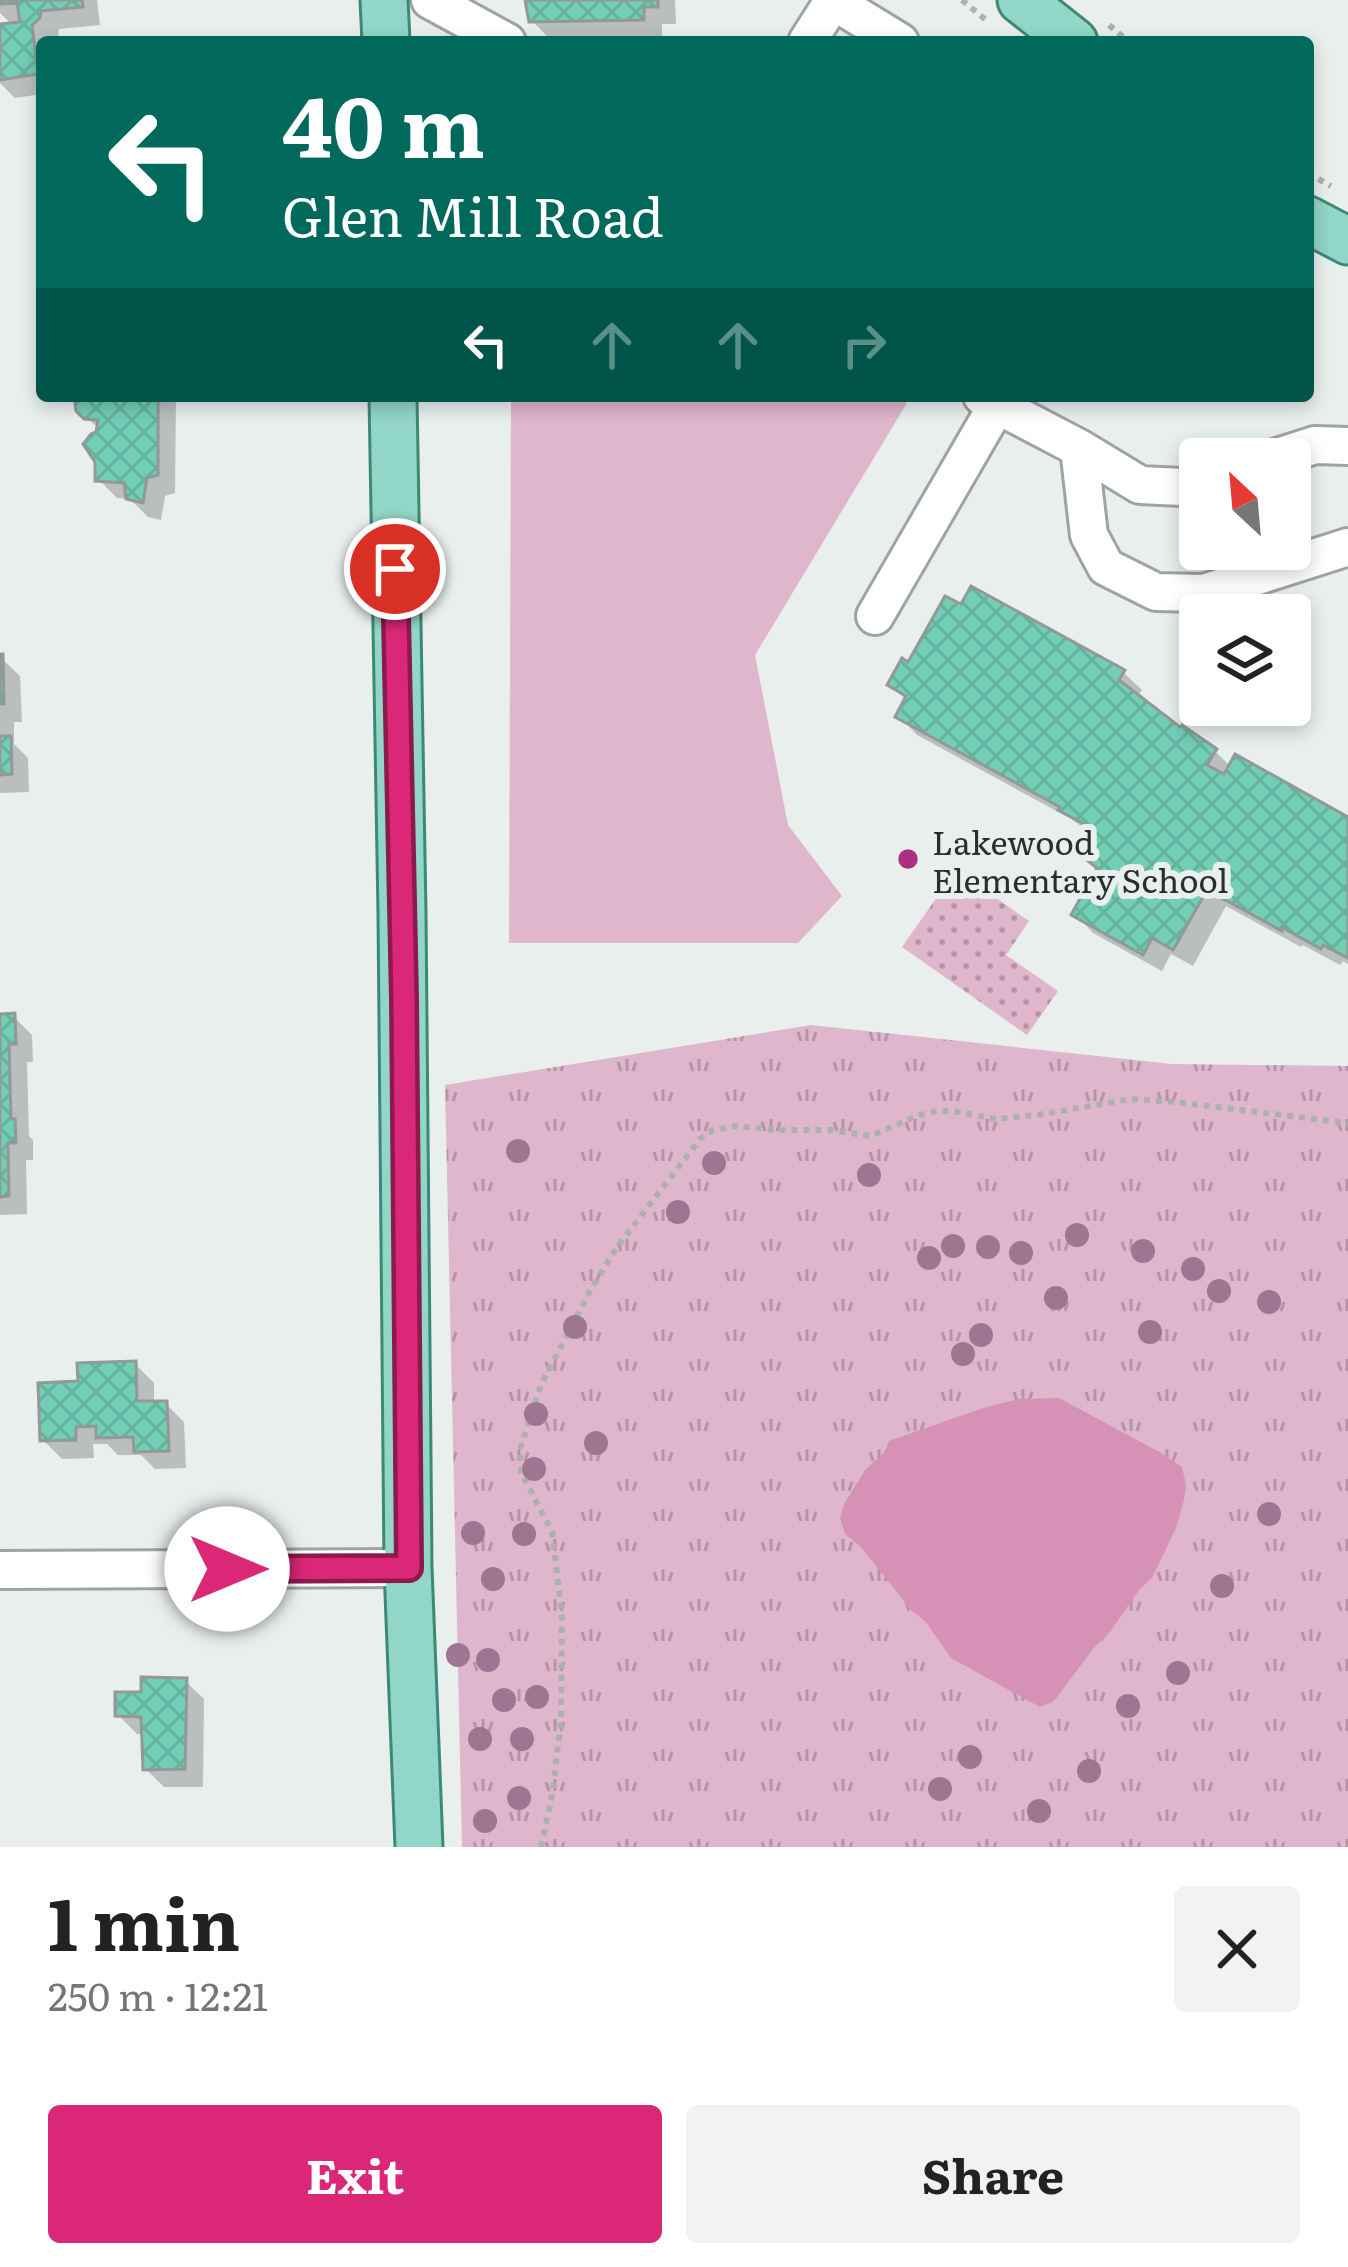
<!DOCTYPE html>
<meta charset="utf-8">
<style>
body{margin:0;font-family:Literata,serif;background:#f2f2f2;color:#222;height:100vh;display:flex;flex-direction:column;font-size:45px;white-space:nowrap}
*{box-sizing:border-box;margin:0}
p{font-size:39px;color:#767676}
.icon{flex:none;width:66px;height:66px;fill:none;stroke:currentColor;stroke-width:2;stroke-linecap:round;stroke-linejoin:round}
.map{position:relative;height:1847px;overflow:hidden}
.panel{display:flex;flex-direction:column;background:#fff;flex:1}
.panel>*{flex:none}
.hud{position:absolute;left:36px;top:36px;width:1278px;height:366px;border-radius:12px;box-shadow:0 6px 18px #0003;background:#00695c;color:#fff;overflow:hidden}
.needle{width:78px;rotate:334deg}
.controls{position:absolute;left:1179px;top:438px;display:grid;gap:24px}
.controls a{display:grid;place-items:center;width:132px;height:132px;border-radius:12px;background:#fff;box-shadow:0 6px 18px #0003;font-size:60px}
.pin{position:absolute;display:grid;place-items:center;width:102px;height:102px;color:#fff;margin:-51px;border:6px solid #fff;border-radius:50%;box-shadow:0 3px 12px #0007}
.me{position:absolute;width:132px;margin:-66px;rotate:90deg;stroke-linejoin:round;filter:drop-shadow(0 0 9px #0008)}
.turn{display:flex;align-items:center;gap:42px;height:252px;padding:0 48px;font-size:54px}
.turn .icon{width:156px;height:156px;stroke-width:2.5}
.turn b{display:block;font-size:84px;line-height:102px}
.lanes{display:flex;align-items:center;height:114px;padding:0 48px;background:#0003;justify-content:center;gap:60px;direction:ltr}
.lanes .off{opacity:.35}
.round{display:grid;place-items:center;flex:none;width:126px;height:126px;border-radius:12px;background:#f2f2f2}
.head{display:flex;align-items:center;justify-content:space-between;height:204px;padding:0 48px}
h1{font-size:72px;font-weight:700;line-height:90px}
.action{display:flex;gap:24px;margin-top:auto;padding:24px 48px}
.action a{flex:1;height:138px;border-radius:12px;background:#db2777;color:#fff;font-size:48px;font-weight:700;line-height:138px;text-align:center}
.action a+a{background:#f2f2f2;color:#222}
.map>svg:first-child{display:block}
.grass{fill:url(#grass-tufts)}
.park{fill:url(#park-dots)}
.pitch{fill:#e0b6cc}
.water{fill:#d591b6}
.shadow{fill:#0003}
.building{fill:url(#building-cross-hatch);stroke:#939997;stroke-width:3}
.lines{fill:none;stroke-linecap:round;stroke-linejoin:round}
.minor-casing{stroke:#9ea4a2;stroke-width:42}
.major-casing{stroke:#3d8978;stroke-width:51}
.path{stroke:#acb1b0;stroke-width:6;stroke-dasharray:6 6;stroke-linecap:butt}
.minor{stroke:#fff;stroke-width:36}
.major{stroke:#91d6c6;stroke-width:45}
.tree{fill:#9f7691}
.route-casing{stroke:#8e194d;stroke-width:30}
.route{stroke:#db2777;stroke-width:21}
.poi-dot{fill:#ad3080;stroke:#e9efed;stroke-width:4.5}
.labels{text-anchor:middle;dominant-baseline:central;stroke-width:12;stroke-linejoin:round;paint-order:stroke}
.poi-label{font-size:33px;fill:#2b2e2d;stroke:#e9efed;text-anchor:start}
</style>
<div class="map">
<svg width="1348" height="1847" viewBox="0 0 1348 1847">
<defs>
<pattern id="grass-tufts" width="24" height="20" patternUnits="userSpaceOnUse" patternTransform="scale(3)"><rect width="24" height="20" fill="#e0b6cc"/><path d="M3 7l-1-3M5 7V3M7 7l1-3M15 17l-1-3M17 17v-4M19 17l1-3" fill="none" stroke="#b694a6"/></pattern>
<pattern id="park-dots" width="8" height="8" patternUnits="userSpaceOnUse" patternTransform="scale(3)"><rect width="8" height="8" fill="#e0b6cc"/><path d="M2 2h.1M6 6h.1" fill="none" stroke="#b694a6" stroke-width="1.8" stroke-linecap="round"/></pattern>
<pattern id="building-cross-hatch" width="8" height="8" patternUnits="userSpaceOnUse" patternTransform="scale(3)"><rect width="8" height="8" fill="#73ceb6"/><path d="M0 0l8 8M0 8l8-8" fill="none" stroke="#64b19d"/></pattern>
</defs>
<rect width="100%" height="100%" fill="#e9efed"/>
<path class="grass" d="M811,1025L1172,1064L1348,1066V1847H462L445,1085Z"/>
<path class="park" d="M956,870L1029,921L1006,955L1058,991L1027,1035L902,947Z"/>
<path class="pitch" d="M511,396H892L907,403L755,655L788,825L842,896L798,943H509Z"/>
<path class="water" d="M1059,1398L1161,1453L1182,1467L1186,1485L1184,1500L1176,1528L1152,1578L1139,1590L1110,1632L1093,1649L1054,1701L1040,1707L951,1658L925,1621L912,1611L861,1547L845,1534L840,1518L844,1504L865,1470L884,1453L889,1441L986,1407L1019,1399Z"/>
<path class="shadow" d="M0,0H97L100,25L59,29L58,37L52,42H42V94L15,98L0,83V27L13,26L0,13Z
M528,0H675L676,24H662V37L550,39L532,21Z
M87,396H176L175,493L165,496L161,520L148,517L130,499L117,498L98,479L100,430L79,410Z
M0,657L20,676L22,722H14V744L28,758L29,792L0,793Z
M1123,672L1142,690L1137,698L1215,751L1231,767L1348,820V964L1343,961L1340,965L1303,945L1301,947L1226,906L1193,966L1171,954L1162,971L1093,933L1075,914L1099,870L1095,836L1071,819L917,735L899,716L907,701L891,685Z
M13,1016L32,1035L33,1062H27L29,1136L33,1140V1160H26L27,1214L0,1215V1017Z
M135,1364L154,1383V1404H166L184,1422L186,1468L155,1469L141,1455H118L107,1444H93L94,1458L62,1459L43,1440L81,1384Z
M185,1681L204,1699L203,1787H164L146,1769L145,1734H137L118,1715L144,1695Z"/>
<path class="building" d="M0,0H82L83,7L41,11L40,18L32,25L38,74L0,80V24L20,22L17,3L0,4Z
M525,0H658V7H644V20L529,22Z
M80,396H158V475L147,478L143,503L126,499L124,483L95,481V462L83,444L91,434L96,432L98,420L84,419L76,411L75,403Z
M971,586L1125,670L1119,680L1180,727L1182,725L1217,749L1207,765L1224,774L1235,754L1348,817V958L1323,945L1321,949L1283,928L1282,931L1207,890L1173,950L1152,938L1143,955L1071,915L1097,868L1078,853L1095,830L1058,810L1060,807L895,717L906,696L887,685L902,658L908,662L945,596L961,604Z
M0,654H3L4,704H0Z
M0,736H11L12,774L0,775Z
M15,1013L16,1044H9L11,1119H15L16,1143H8L9,1196L0,1197V1014Z
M136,1361L137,1401H167L169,1451L134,1452L133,1437L96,1438V1426L76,1427V1440L40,1441L38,1383L78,1381L77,1363Z
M141,1677L187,1678L185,1769L143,1770L141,1717L115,1716V1692H141Z"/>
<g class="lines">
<g class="minor-casing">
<path id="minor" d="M430,0L507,42
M807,42L833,1L900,42
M997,405L1079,448L1140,485L1182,487L1200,481
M1079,448L1089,535L1106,567L1156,592L1204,593L1348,547
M1271,459L1315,445L1348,446
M875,616L997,405L982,396
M0,1570L408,1568"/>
</g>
<g class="major-casing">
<path id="major" d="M384,0L386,42
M1021,0L1074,42
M1308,220L1348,241
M393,396L402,913L408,1568L419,1847"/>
</g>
<path class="path" d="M962,0L987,21
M1109,25L1129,42
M1308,173L1331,186
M541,1847L552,1796L561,1721L562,1616L552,1532L521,1472L520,1449L541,1385L590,1291L617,1247L701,1138L713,1130L736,1126L776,1130H831L871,1136L919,1115L938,1111H953L996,1119L1037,1115L1131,1099L1176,1102L1348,1123"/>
<use href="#minor" class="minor"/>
<use href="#major" class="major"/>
</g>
<g class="tree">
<circle cx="518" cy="1151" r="12"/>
<circle cx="714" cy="1163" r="12"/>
<circle cx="869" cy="1175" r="12"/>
<circle cx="678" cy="1212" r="12"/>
<circle cx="1077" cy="1235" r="12"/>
<circle cx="953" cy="1246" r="12"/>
<circle cx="988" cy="1247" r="12"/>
<circle cx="1143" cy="1251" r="12"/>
<circle cx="1021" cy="1253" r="12"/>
<circle cx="929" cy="1258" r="12"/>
<circle cx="1193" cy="1269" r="12"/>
<circle cx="1219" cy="1291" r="12"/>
<circle cx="1056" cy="1298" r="12"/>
<circle cx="1269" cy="1302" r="12"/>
<circle cx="575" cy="1327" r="12"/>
<circle cx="1150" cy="1332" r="12"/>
<circle cx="981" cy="1335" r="12"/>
<circle cx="963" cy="1354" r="12"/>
<circle cx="536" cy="1414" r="12"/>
<circle cx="596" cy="1443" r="12"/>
<circle cx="534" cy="1469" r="12"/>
<circle cx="1269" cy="1514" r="12"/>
<circle cx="473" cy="1533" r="12"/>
<circle cx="524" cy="1534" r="12"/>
<circle cx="493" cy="1579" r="12"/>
<circle cx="1222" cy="1586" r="12"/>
<circle cx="458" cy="1655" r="12"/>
<circle cx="488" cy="1660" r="12"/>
<circle cx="1178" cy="1673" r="12"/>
<circle cx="537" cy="1697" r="12"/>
<circle cx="504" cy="1700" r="12"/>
<circle cx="1128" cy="1706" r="12"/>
<circle cx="480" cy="1739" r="12"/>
<circle cx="522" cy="1739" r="12"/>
<circle cx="970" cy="1757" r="12"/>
<circle cx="1089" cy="1771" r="12"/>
<circle cx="940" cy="1789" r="12"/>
<circle cx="519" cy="1798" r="12"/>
<circle cx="1039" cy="1811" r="12"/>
<circle cx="485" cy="1821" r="12"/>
</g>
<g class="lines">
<g class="route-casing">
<path id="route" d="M227,1569L409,1568L404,999L395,569"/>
</g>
<use href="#route" class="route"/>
</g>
<circle class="poi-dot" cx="908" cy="859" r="12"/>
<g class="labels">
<g class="poi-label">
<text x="932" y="840">Lakewood<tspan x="932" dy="38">Elementary School</tspan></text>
</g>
</g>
</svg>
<div class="controls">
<a><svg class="needle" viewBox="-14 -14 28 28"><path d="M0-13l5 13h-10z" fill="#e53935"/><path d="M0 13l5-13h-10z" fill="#767676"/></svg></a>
<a><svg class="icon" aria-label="layers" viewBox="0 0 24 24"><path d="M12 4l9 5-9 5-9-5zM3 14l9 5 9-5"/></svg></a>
</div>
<div class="pin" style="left:395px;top:569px;background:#d93025"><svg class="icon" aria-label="arrive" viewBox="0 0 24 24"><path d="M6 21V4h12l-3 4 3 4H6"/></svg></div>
<svg class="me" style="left:227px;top:1569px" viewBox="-20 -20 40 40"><circle r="19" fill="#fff"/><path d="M0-13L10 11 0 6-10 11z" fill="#db2777"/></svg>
<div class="hud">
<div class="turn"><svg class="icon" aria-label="left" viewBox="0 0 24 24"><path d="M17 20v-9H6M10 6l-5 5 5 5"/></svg><div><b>40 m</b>Glen Mill Road</div></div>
<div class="lanes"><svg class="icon" aria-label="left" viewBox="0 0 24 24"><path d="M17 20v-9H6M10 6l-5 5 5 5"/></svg><svg class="icon off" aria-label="ahead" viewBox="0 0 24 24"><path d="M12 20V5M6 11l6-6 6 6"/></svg><svg class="icon off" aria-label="ahead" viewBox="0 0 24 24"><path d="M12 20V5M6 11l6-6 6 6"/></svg><svg class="icon off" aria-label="right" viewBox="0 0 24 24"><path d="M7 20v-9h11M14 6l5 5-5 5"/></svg></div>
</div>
</div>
<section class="panel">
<div class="head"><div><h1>1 min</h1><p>250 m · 12:21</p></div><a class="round"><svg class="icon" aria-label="close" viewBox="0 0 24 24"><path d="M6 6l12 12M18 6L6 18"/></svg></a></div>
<div class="action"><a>Exit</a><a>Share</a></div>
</section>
